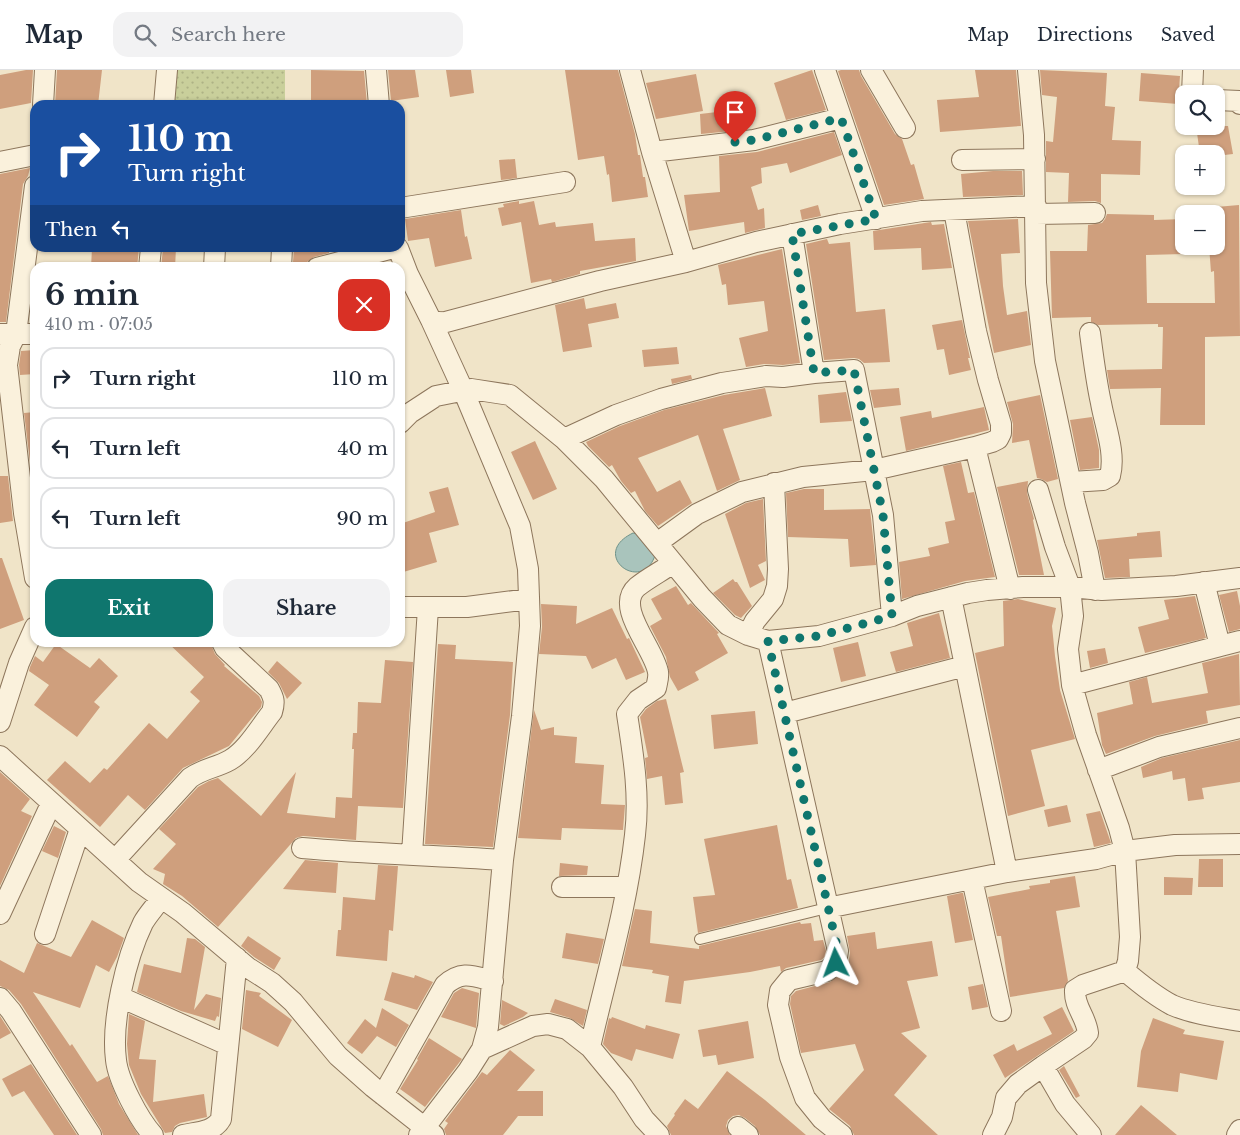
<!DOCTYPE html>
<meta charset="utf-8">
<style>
body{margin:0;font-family:"Libre Baskerville",serif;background:#f2f2f3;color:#1f2937;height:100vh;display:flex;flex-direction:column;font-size:19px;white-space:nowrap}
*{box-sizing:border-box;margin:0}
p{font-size:16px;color:#747a83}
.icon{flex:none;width:28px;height:28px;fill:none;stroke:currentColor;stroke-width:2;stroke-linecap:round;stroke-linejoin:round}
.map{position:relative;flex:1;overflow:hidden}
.sheet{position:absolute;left:30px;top:192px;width:375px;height:385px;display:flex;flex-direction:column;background:#fff;border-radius:15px;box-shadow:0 1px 4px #0004}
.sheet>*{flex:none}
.banner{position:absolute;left:30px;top:30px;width:375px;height:152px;border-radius:15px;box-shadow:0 1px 4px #0004;background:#1a4fa0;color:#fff;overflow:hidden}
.fabs{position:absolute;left:1175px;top:15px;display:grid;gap:10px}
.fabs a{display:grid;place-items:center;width:50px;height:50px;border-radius:10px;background:#fff;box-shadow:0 1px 4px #0004;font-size:25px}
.pin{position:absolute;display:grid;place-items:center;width:42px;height:42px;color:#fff;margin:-51px -21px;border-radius:50% 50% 50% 0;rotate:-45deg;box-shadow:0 0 5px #0007}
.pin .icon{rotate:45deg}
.me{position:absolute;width:55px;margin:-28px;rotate:357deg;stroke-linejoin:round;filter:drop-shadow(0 0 4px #0008)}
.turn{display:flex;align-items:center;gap:18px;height:105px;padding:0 15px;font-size:22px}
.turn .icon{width:65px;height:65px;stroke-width:2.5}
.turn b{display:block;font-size:35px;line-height:42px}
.then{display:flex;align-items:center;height:48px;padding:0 15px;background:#0003;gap:10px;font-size:19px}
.round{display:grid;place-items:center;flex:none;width:52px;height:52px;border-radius:15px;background:#f2f2f3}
.overview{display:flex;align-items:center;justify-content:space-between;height:85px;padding:0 15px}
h1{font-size:30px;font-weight:700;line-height:38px}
.primary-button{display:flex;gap:10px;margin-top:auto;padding:10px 15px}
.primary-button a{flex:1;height:58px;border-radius:15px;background:#0f766e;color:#fff;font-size:20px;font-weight:700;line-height:58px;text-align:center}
.primary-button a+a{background:#f2f2f3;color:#1f2937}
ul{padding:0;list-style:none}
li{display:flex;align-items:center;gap:15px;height:62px;margin:0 10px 8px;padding:0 5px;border:2px solid #e0e1e3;border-radius:15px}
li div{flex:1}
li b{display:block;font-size:19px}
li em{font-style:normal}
header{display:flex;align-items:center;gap:30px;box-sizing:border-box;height:70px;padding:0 25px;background:#fff;border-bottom:1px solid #e0e1e3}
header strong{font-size:24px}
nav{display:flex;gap:28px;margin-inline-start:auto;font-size:18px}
.search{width:350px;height:45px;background:#f2f2f3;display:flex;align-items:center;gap:12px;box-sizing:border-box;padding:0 18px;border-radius:15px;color:#747a83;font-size:19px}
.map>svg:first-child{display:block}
.grass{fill:url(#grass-dots)}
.water{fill:#a9c4bc;stroke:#6f938a}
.building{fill:#cf9f7d}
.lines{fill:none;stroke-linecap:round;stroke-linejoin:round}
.service-casing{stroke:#8d765c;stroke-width:12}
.minor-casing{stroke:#8d765c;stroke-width:22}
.service{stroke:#faf1dc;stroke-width:10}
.minor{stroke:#faf1dc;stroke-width:20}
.route{stroke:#0f766e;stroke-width:9;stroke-dasharray:0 16.2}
</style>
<header>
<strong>Map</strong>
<div class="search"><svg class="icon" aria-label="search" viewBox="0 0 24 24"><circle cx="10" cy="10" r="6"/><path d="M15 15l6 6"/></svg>Search here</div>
<nav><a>Map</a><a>Directions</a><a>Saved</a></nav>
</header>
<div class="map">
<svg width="1240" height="1065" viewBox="0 0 1240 1065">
<defs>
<pattern id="grass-dots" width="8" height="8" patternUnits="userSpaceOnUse" patternTransform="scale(1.25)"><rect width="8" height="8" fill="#c9cf9b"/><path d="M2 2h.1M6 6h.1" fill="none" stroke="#aeb285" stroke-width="1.8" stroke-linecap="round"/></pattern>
</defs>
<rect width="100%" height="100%" fill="#f0e4c8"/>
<path class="grass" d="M169,0H285V35H166Z"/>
<path class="water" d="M633,463L643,465L656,482C645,527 587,485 633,463Z"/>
<path class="building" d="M26,0H33L31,33L0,39V5Z
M57,0H102L98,35H55Z
M311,0L364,1L367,34L311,35Z
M388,0H415L419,27L391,31Z
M446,0H471L474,23L450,27Z
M565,0H618L635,64L638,85H640L643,107H645L648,127L612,132L609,104L607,105L604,86L578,90Z
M812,0L826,40L786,50L774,13Z
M841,0H859L861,6L895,64L902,69L911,95L914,94L924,129L884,135L838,1Z
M975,0H1016L1021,56L940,62L937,30L979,27Z
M1040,0L1107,3L1105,36L1115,37L1112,70L1141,71L1140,105L1101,104V133L1095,131L1068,132L1069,103L1046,102V71L1053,72L1057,27L1042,25Z
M1141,3L1180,6L1178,34L1139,31Z
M696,4L703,41L656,49L646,13Z
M730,31L732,61L701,64L700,44L717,42V32Z
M1196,56H1228L1233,84L1216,86V84H1200Z
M834,62L842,85L790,103L787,93L761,98L762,113L751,117L758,140L764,138L765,158L745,163L744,152L689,161L684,125L720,122L719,86L757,82Z
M515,89L517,108L501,110L499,90Z
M30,98L28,106L23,114L6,252H0V104Z
M993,101H1022L1023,125L963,127L961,104Z
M519,131V134L534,131L539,155L555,152L556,157L593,153L595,171L635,168L636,191L580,201V204L552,212L551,209L531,213L521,152L502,156L498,138L504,137L503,134Z
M818,135L821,146L802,150L800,140Z
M1239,135L1240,266L1205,267V355H1160L1161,318L1110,319L1107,300L1162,299L1163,257H1158V254L1098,255L1091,252V247L1052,248L1050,181H1087L1088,155L1102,153L1105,149L1107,144L1154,145V150L1184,149V184L1146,185L1147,233H1215L1214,201L1211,202L1209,176H1216V137Z
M461,140L465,167L467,166L472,189L435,197L429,168L408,171L405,149Z
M1018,149L1020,183L1001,184L1003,216L1007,245L1027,241L1031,275L994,283L968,151Z
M931,152L932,155L944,154L952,198L922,200L921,178L874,180L873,161Z
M827,169L829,174L850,172L856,242L885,239L890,292L864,293L859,289L854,288L824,290L806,174Z
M92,178H139L137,198H91Z
M163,178H176L175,198H161Z
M294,178H329V183L314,187L307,192H293Z
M782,179L800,293L783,295L764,294L746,297L739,268L768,261L764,231L728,235L726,214L722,215L718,195Z
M584,228L586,239L616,233L619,248L588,254L592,277L563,282L555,235Z
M962,250L970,288H968L971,300L949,305L944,279L937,280L932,255Z
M677,277L679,294L644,297L642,280Z
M35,280V304L20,305L19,295L21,281Z
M691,305L692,309L672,314L671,309Z
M765,318L772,346L723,359L740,410L717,421L698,365L638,388L657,422L680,410L692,433L658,456L645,441L635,421L631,423L621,411L612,395L609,397L588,376L586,372L620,356L664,340L724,325Z
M899,318L901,335L874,338L870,320Z
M846,322L852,351L820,353L818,325Z
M1040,325L1058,409L1047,412L1041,409L1037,408L1029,370L1012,373L1013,354L1007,332Z
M984,337L989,360L906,381L900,347L931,341L932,348Z
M35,342V400H31L24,343Z
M1092,347L1099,380V398L1080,400L1070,350Z
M535,371L557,419L533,430L511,382Z
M961,392L968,423L974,422L995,507L965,511L902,529L899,492L930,486L928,478L949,473L945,452L955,450L943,396Z
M0,406H8L13,451L0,453Z
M1028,411L1027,423L1034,449L1033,450L1044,505H1019L997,417Z
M448,417L459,455L429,463L437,492L400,503V454L435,442L429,422Z
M804,419H824V440L870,439L876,495L850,497L848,469L788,467L786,423Z
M763,429L766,491L758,495L765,510L750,518L725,444L746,433Z
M1160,461L1162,487L1129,489L1130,507L1105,508L1097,470L1137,466V463Z
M0,488H2L24,550L0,559Z
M733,509L735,512H737L752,536L741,548L735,545L713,523Z
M676,516L688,535L691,533L719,563L717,564L728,583L695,602L699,610L678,621L670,607L666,587L650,556L662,549L651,529Z
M1237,521L1240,536V559L1229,562L1219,525Z
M1195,526L1206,568L1145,583L1138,557L1169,549L1164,530Z
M1018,529L1056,538L1052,556L1055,586L1060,620L1075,669L1031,680L1045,736L1008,746L975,583L1004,576L1003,531Z
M541,534L577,536L576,554L612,538L627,569L629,568L645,602L626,610L616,588L592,599L586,586L539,584L542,557Z
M939,543L950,588L896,602L890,582L913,576L907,553Z
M167,572H210L215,584L225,595L224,596L259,626L262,632L261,637L229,676L183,698L145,740L128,725L100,757L47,710L65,691L90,713L104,698L107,700L149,653L167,669L200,631L190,622L204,607Z
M858,572L866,606L841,612L833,578Z
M56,574L90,598L99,588L118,606L94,632L100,637L77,667L34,635L49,615L29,601L30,597L35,586L43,592Z
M438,574L456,575L455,589L513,592L510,645L493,777L425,774Z
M1105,578L1108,593L1090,598L1087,581Z
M1239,584L1240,635L1206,641L1208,653L1155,666L1106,684L1102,675L1097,643L1133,634L1129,612L1147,607L1152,633L1208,623L1202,593Z
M385,590L413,592L403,738L358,736L356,770L303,766L296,768L218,857L182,826L163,814L165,804L153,799L176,774L159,759L198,717L209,711L218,708L261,746L296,702L287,743L335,748L336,727L352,728L354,679H352L353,663H357L358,632L381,633Z
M277,591L302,613L287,629L279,613L268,602Z
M666,629L684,702L680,703L683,733L665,735L662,706L647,709L645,688L648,687L640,647L646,639L657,631Z
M534,640L541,660L554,657V665L577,667L575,693L604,695L601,734L625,735L623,760L562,758L561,770L518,768Z
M755,641L758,674L714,679L711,645Z
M1240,670V712L1202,718L1204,729L1188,731L1185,708L1173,710L1172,701L1143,708L1141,697L1162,688Z
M0,702L30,729L21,741L32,746L0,816Z
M1067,735L1071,752L1048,757L1044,740Z
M1100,741L1111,773L1094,777L1086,744Z
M777,755L787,810L791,809L798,838L698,863L693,827L715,825L704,769Z
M54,756L66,762L58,788L42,781Z
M1199,789H1223V817H1198Z
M305,790L338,793L336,823L283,819Z
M560,793L588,796L587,805L559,806Z
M378,795L398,796L393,861L389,860L387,891L336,886L338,860H341L343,827L375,830Z
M1075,806L1080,837L1056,841L1068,911L1064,918L1010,927L1001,866H997L988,827L1030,819L1029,816L1050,813V810Z
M1164,807L1193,808L1192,825H1164Z
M961,823H963L973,870L955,873L947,826Z
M635,839L652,841L650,873L699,879V876L800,852L801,854L811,853L814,871L823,870L826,881L825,887L821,890L786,898L781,902L780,896L750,902L684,911L681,934L665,932L669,906L652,903L653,900L622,896Z
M92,850L124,868L117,887L109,902L96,895L80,938L33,922L70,976L72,974L97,1012L108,1006L119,1034L138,1065H103L101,1059L21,934L9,920L0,916V890L24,903L37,873L71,887Z
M875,862L877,879L932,871L938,906L907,911L920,958L901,963L927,986L894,1025L938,1065H854L850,1056L829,1039L864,1000L855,974L801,983L790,934L791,926L796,921L830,912L844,902L848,895L850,883L847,866Z
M566,863L604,869L598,894L562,888Z
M248,866L281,888L274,900L254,887L241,876Z
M187,868L195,869L205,877L194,940L206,924L221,928L219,947L217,946L215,951L181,941L137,922L144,894L181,903Z
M392,902L414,908L415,905L433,912L417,940L384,930Z
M983,914L988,937L972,940L968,917Z
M462,918L479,923L476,958L441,947L454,923Z
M246,920L261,923L259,926L292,950L278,977L242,959Z
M555,929L587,940L583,956L570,948L550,942Z
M502,930L528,943L523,947L504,956L500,954Z
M1062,937L1074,961L1005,1008L993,985L1014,974L1017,981L1052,964L1043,947Z
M382,938L409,955L396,977L377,966L362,984L347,973L365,949L376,958Z
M129,944L145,951L139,989L156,990L153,1032L204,1024L207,1047L180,1053L175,1056L172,1062L165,1063L141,1024L129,995L127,974Z
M0,946L11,963L0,969Z
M612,947L645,959L646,955L680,964L673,989L636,979L632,991L611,983L603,974L609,948L611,949Z
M1153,948L1185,960L1183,964L1224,971L1217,1010L1180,1003L1178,1022L1137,1017L1141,981Z
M748,951L754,988L718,995L716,985L703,987L698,960Z
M429,968L462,989L425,1037L400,1019L418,990L417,989Z
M510,980L535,1000L517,1021H543V1046H518L503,1065H446L444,1059L448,1053L445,1051L482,1002L487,1005Z
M31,994L77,1065H54L24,1021L12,1027L2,1009Z
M1064,996L1080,1026L1076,1028L1059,1000Z
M727,1001L765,1030L806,1065H760L755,1056L745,1048L739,1045L733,1046L728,1050L726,1056L730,1065H671L667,1056L675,1045L674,1044L685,1029L698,1039Z
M1141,1035L1177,1065H1115Z"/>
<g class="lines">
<g class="service-casing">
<path id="service" d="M700,869L827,838"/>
</g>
<g class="minor-casing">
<path id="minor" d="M376,0L379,35
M630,0L652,82L686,192
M825,0L876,149
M871,0L905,58
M1028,0L1034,65L1036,213L1045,291L1075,433L1088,483L1095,520
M1192,24L1193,0
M1216,30L1240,31V34
M43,35L45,0
M164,35L167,0
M652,82L754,70L841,48
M962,90L1035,89
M0,92L35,85
M35,116L16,264L10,276L7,295L24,443L35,508
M400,138L565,112
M1036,144L1095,143
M792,164L814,303L854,300L883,445L892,546
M398,178L408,204L431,250L442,253L600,211L686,192L756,172L840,154L922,141L1036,136
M149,198L151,178
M214,198L215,178
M281,198L282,178
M317,198L393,178
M0,264H35
M400,353L410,343L436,326L471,319L510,325L564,369L604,409L702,528L728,555L748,565L768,571L819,566L892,546L917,536L968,523L987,520L1023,517H1070L1102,520L1176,516L1240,508
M564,369L616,345L661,329L722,313L766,306L783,307L814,303
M975,377L1010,519
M1071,412L1103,410L1110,406C1116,383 1105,356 1101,333C1096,310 1093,286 1090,263
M1038,420L1055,477L1070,517L1073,546L1068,579L1072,615L1086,665L1119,758L1125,781L1130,867L1128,891L1125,901L1083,915L1075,920C1074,937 1086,946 1088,963L1083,969L1043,996
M657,473L697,444L742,422L803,407L874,400L975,377L992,372L998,369L1001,363V354L988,310L976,261L954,140
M1204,512L1220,576L1240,571
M951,527L1007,802
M400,537H467L529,529
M748,565L755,551L773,529L777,516L778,499L774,413
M768,571L838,881L836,893L827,901L789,910L780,921L778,935L790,987L805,1028L822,1049L842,1065
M1072,615L1220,576
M785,643L965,596
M0,652L19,593L35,557
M0,686L139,812L183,843L247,897L272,913L293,932L338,986L373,1017L434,1065
M1098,700L1159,677L1240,658
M302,778C369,784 436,785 503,790
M412,784L428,538
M115,790L190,708C204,698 216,698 230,690C247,680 260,657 272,642C275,632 274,628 269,619L225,578L222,572
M972,809L1001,941
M562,817H626
M827,838L1007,802L1096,789L1125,781L1175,775L1240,774
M0,844L51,734
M45,864L80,759
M1125,901C1139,913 1155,926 1172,935C1193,944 1218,947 1240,951
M120,927L228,975
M0,928L11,941L91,1065
M590,977C606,907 627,837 635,765C640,724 633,684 627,644L638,630L656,618C657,613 659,607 658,602C654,578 614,537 637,517C648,508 662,501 673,493
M482,979L533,956L548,954L567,959L590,977L623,1017L644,1049L659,1065
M383,1025L445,915C462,900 473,906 493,911
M738,1057L748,1065
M153,1065C139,1050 118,1010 116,990C111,951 126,888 143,853C148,844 156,836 161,828
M183,1065C197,1062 214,1062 221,1049L237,888
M419,1065L468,1001L482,979L488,957L503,790L522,646L530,556L528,499L520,456L463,320L431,250
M993,1065L1002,1047L1006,1028L1018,1014L1043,996L1065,1034L1091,1065
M1237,1065L1240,1060"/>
</g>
<use href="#service" class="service"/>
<use href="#minor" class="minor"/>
</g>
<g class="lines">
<path class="route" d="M735,72L754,70L841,48L876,149L792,164L814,303L854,300L883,445L892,546L819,566L768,571L838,881L836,893"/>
</g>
</svg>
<div class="fabs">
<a><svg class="icon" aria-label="search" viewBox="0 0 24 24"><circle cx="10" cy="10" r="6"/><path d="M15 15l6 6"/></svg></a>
<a>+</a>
<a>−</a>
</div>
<div class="pin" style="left:735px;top:72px;background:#d93025"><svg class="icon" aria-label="arrive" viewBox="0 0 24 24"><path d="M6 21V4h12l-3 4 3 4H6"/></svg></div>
<svg class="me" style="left:836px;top:893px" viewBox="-20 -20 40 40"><path d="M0-17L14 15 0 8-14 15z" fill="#0f766e" stroke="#fff" stroke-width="4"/></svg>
<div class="banner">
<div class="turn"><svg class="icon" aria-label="right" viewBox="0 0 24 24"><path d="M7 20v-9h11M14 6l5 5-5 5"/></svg><div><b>110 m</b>Turn right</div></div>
<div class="then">Then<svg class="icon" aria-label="left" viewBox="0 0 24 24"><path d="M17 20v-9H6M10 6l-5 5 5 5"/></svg></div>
</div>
<section class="sheet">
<div class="overview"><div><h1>6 min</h1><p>410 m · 07:05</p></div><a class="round" style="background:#d93025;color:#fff"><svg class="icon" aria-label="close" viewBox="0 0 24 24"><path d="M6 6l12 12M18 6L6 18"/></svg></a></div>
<ul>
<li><svg class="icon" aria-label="right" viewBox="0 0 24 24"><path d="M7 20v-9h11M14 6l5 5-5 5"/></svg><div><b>Turn right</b></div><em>110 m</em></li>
<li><svg class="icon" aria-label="left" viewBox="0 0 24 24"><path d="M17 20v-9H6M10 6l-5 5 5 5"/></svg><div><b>Turn left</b></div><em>40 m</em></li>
<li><svg class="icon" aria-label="left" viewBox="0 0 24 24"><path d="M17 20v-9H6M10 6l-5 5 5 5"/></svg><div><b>Turn left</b></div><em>90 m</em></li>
</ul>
<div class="primary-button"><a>Exit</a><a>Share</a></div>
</section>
</div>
